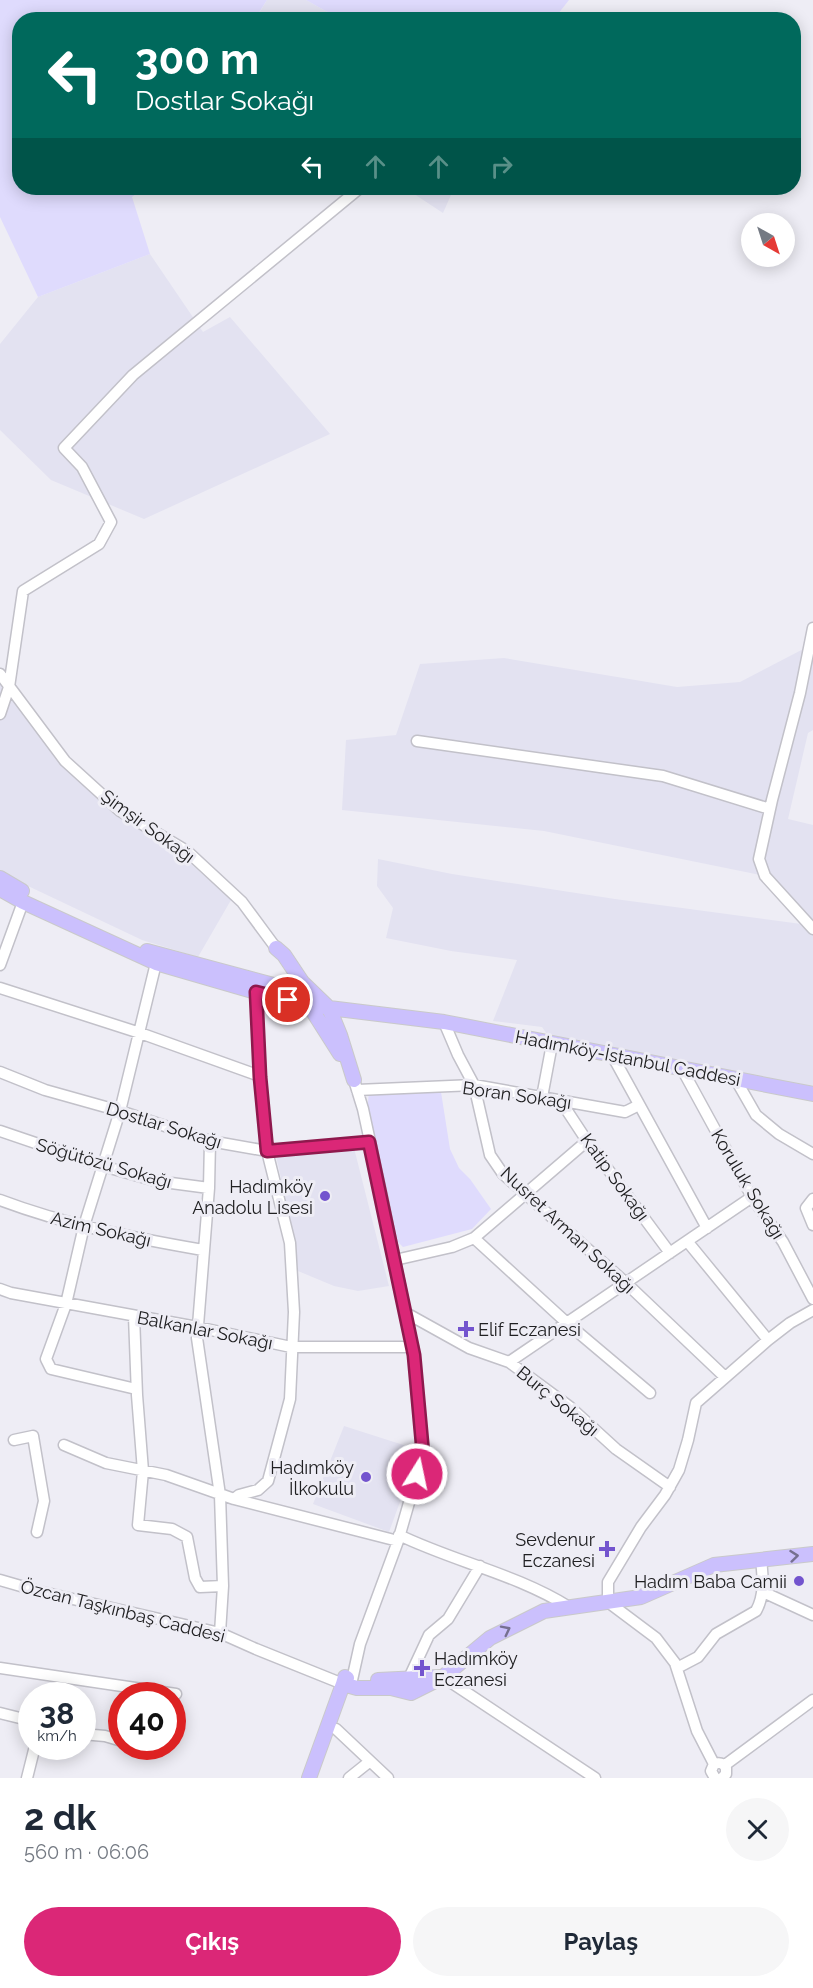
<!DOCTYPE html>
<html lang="tr">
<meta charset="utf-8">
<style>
body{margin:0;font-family:Raleway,sans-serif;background:#f6f6f7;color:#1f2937;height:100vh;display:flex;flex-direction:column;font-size:22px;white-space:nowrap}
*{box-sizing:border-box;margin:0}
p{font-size:20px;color:#747a83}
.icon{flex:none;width:33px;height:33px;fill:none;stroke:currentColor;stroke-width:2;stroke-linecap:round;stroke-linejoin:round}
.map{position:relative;height:1778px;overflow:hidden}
.details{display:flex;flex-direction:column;background:#fff;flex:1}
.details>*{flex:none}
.hud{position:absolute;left:12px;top:12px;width:789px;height:183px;border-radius:24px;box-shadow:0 3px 15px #0003;background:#00695c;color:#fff;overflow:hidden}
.needle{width:39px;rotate:141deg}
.controls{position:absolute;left:741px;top:213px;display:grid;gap:12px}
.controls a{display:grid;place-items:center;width:54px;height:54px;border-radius:50%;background:#fff;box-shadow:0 3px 15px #0003;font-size:30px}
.speed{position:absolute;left:18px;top:1682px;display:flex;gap:12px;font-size:30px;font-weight:700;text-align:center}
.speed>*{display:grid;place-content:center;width:78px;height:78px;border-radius:50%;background:#fff;box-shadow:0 3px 15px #0003;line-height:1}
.speed small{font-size:15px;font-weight:400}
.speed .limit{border:9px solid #d22;background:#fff;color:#111}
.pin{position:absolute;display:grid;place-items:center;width:51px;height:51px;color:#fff;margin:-26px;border:3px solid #fff;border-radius:50%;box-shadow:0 2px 6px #0007}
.me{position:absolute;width:66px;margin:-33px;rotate:10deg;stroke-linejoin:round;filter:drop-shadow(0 0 4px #0008)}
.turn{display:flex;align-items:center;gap:21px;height:126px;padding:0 24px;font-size:27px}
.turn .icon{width:78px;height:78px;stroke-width:2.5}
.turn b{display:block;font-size:42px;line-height:51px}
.lanes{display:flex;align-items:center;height:57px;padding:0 24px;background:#0003;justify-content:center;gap:30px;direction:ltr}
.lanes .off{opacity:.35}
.round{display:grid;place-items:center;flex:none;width:63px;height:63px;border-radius:32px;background:#f6f6f7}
.summary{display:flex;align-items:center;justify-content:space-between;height:102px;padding:0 24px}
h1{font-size:36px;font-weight:700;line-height:45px}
.action{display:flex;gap:12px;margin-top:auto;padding:12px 24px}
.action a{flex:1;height:69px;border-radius:36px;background:#db2777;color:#fff;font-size:24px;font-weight:700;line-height:69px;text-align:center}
.action a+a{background:#f6f6f7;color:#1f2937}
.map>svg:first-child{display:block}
.built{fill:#e3e2f1}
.green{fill:#dfdbfd}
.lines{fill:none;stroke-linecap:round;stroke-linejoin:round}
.minor-casing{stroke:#c2c1c9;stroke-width:13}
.major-casing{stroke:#c9c9ca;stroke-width:16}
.minor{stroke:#fff;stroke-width:10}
.major{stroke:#cbc0fd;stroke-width:14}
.oneway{stroke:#767090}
.route-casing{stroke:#8e194d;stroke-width:15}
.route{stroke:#db2777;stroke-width:10}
.poi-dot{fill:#7354ce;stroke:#eeedf5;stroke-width:2}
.labels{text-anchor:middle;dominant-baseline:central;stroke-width:6;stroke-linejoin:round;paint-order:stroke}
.street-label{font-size:18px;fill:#202022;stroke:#eeedf5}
.poi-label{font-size:18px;fill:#202022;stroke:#eeedf5;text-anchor:end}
</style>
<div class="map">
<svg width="813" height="1778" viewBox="0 0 813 1778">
<rect width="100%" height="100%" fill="#eeedf5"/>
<path class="built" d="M267,0H306L340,19L255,20Z
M405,188H454L443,213Z
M150,254L203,332L230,317L330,434L144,519L51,480L0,430V344L38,297Z
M813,644V730L808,733L788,819L813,825V1094L549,1037L542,1027L493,1021L517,960L451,951L386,938L393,908L377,886L378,859L452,874L615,899L809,925L765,876L544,831L342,810L346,740L396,735L420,664L504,658L677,687L740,682Z
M0,684L61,765L117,815L180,854L231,900L198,957L142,940L28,886L0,870Z
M354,1148L389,1286L358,1291L334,1286L298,1271L294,1236L276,1156Z
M344,1426L419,1450L389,1532L313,1504Z"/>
<path class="green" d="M0,0H267L255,19L20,20V188H143L132,197L150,254L38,297L0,217Z
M306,0H569L554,19H340Z
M369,1091L441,1092L450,1149L459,1168L470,1179L491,1209L472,1229L403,1247L398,1242L367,1113Z"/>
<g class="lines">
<g class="minor-casing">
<path id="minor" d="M813,628L800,693L772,800L759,859L765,876L813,929
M0,674L65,761L120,811L187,851L242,902L276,948
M0,714L9,687L23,591L99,544L111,522L82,467L64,448L133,375L360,188
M417,741L663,776L770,809
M0,965L23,902
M0,988L140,1033L260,1076
M444,1022L458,1055L474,1085L490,1155L503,1174L626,1283L725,1377
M612,1055L707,1228
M682,1069L752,1197L783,1242L813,1299
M0,1072L45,1090L120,1111L210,1141L267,1151L369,1142
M736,1080L756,1115L779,1134L813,1154
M357,1090L474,1085L625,1112L639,1105
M542,1097L552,1044
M560,1100L587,1141L670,1253
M0,1131L103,1166L156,1181L209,1188
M210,1141L209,1188L197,1338L220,1495L223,1586L220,1633
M813,1199L806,1208L813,1225
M0,1200C66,1225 134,1238 203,1250
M474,1238L567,1323L650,1393
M687,1241L768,1340
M395,1260L452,1247L474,1238L587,1141
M0,1289L11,1293L197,1327L291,1347H413
M406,1313L469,1348L509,1362L570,1407L616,1449L670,1487
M134,1316L137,1395L143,1471L138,1525L172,1529L187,1537L195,1578L200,1587L223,1586
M509,1362L752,1197
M136,1389L51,1369L46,1359L66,1304L84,1226L120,1111L156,963
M14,1440L33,1436L44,1501L37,1532
M64,1445L106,1463L166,1475L234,1499L398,1541
M234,1499L239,1495L258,1490L268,1481L290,1399L294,1312L290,1243L267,1151L260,1076L256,992
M399,1535C455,1562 516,1574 569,1607
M0,1580L38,1591L220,1633L256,1649L343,1684
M763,1592L813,1615
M0,1668L176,1694
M677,1668L698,1657L716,1634L756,1611C765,1595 763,1578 761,1559
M443,1677L595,1778
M409,1678L429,1635L448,1619L480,1566
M352,1680L360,1644L398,1541L423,1454L414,1355L382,1197L363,1109L354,1080
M0,1713L32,1721
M336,1729L388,1778
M82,1734L105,1736L122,1741
M714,1764L697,1731L675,1663L656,1638L608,1602V1582L641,1527L665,1495L679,1470L688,1440L696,1403L768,1340L790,1323L813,1310
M725,1765L813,1700
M27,1778L35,1746
M349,1778L369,1762
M715,1778L711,1771L714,1764C720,1762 723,1763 726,1768V1774L722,1778"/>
</g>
<g class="major-casing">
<path id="major" d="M0,878L22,891
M0,889L23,902L156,963L256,992L329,1008L444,1022L813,1094
M276,948L284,955L302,982L329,1008L340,1035L354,1080
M147,951L311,995
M307,1002L340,1054
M378,1680L440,1677
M343,1684L357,1688H391L411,1693L443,1677L490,1638L544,1611L641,1597L714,1565L813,1554
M309,1778L343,1684L345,1677L347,1678"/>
</g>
<use href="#minor" class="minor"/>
<use href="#major" class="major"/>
</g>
<defs><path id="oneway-chevron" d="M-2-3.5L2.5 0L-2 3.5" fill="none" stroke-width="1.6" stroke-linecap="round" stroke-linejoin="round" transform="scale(1.5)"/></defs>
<g class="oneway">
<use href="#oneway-chevron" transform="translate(794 1556) rotate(-6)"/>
<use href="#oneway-chevron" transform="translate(506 1630) rotate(-27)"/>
</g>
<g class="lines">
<g class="route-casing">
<path id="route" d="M288,1000L256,992L260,1077L267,1151L369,1142L414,1355L423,1454L417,1474"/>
</g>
<use href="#route" class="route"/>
</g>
<g class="poi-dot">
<circle cx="325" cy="1196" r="6"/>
<path d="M463 1320h6v6h6v6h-6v6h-6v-6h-6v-6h6z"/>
<circle cx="366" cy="1477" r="6"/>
<path d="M604 1540h6v6h6v6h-6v6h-6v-6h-6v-6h6z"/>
<circle cx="799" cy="1581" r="6"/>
<path d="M419 1659h6v6h6v6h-6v6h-6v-6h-6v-6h6z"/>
</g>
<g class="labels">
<g class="street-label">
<text transform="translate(148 826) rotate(36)">Şimşir Sokağı</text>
<text transform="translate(628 1058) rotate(11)">Hadımköy-İstanbul Caddesi</text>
<text transform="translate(517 1095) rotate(8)">Boran Sokağı</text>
<text transform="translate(164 1125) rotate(17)">Dostlar Sokağı</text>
<text transform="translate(104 1163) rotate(16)">Söğütözü Sokağı</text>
<text transform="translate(615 1177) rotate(54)">Katip Sokağı</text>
<text transform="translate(748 1184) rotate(59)">Koruluk Sokağı</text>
<text transform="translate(101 1229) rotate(13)">Azim Sokağı</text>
<text transform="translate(568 1230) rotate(43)">Nusret Arman Sokağı</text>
<text transform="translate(205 1330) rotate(11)">Balkanlar Sokağı</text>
<text transform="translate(558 1401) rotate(39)">Burç Sokağı</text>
<text transform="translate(123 1611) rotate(14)">Özcan Taşkınbaş Caddesi</text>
</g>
<g class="poi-label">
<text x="313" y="1186">Hadımköy<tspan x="313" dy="21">Anadolu Lisesi</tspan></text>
<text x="478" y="1329" text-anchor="start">Elif Eczanesi</text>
<text x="354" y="1467">Hadımköy<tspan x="354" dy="21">İlkokulu</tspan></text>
<text x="595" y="1539">Sevdenur<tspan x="595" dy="21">Eczanesi</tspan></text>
<text x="787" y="1581">Hadım Baba Camii</text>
<text x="434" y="1658" text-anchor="start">Hadımköy<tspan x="434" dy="21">Eczanesi</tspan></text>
</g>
</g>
</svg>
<div class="controls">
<a><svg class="needle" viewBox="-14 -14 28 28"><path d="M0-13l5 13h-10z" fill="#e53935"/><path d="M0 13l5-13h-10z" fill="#747a83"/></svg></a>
</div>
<div class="speed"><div>38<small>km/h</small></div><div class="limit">40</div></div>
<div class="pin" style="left:288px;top:1000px;background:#d93025"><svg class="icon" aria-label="arrive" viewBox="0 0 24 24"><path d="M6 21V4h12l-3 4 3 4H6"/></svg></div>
<svg class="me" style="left:417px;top:1474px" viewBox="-20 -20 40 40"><circle r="17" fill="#db2777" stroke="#fff" stroke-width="3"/><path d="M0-11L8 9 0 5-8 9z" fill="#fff"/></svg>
<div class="hud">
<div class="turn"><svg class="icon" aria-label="left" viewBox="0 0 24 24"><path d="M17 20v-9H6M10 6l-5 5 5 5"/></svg><div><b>300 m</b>Dostlar Sokağı</div></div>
<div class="lanes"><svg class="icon" aria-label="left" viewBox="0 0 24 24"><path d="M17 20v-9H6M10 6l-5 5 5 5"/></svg><svg class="icon off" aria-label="ahead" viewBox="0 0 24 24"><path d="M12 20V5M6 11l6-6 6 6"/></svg><svg class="icon off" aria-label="ahead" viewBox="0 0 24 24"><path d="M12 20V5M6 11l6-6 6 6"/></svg><svg class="icon off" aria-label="right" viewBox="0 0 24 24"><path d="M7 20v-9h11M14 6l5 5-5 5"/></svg></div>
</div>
</div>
<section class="details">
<div class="summary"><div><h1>2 dk</h1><p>560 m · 06:06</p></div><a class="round"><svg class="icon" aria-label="close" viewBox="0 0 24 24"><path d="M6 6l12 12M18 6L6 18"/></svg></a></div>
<div class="action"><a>Çıkış</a><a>Paylaş</a></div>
</section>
